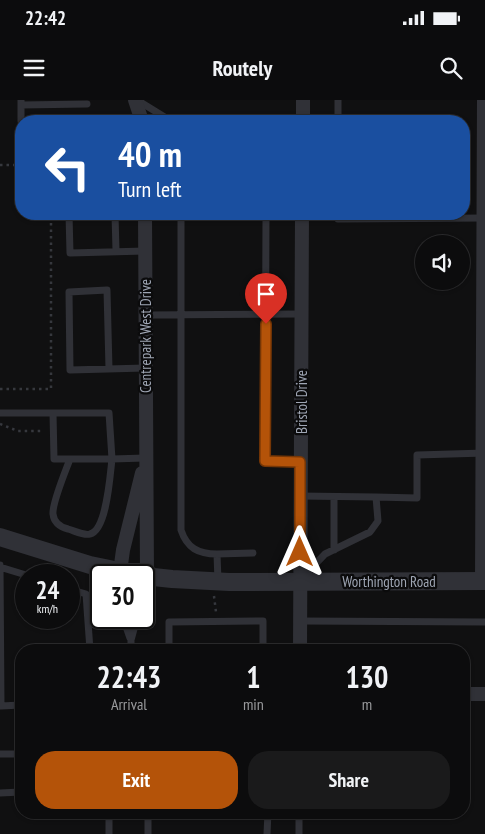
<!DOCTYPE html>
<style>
body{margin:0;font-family:"PT Sans Narrow",sans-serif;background:#1a1a1b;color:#f1f3f6;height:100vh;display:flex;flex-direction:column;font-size:19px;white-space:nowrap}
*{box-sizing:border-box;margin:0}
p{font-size:16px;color:#9a9b9d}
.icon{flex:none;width:28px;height:28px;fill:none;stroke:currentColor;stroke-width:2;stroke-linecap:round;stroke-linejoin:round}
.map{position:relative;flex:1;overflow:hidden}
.drawer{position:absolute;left:15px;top:544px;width:455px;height:175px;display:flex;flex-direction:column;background:#0c0c0d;border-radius:20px;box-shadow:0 1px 4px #0004,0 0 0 1px #2c2c2e}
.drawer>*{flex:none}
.guide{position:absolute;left:15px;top:15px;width:455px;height:105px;border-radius:20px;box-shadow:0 1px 4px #0004,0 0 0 1px #2c2c2e;background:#1a4fa0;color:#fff;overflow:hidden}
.buttons{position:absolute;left:415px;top:135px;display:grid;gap:10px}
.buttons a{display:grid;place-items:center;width:55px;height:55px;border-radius:50%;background:#0c0c0d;box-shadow:0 1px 4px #0004,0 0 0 1px #2c2c2e;font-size:25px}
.speed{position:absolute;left:15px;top:464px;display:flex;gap:10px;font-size:25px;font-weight:700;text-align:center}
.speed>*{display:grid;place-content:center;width:65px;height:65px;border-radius:50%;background:#0c0c0d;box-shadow:0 1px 4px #0004,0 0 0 1px #2c2c2e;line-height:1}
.speed small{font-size:12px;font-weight:400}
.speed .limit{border:2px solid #111;border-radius:8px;background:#fff;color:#111}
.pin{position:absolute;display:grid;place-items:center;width:42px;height:42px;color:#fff;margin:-51px -21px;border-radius:50% 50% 50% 0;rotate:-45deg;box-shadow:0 0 5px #0007}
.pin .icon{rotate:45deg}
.me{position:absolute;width:55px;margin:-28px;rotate:0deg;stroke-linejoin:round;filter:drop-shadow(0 0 4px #0008)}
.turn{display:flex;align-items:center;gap:18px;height:105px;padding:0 20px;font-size:22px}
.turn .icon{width:65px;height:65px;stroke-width:2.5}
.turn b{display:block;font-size:35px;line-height:42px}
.eta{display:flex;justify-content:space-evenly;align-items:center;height:85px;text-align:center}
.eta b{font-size:30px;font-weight:700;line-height:35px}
.action{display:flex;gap:10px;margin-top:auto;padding:10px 20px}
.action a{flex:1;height:58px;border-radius:20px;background:#b45309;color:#fff;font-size:20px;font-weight:700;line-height:58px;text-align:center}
.action a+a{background:#1a1a1b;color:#f1f3f6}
.status{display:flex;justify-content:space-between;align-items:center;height:35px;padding:0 25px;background:#0c0c0d;direction:ltr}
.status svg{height:14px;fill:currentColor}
header{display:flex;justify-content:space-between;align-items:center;height:65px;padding:0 20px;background:#0c0c0d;font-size:22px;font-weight:700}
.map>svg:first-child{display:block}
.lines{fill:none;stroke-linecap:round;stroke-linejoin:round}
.path{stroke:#36383e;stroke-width:2.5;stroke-dasharray:2.5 4;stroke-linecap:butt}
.service{stroke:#303137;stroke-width:7}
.minor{stroke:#303137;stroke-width:14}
.tertiary{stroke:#303137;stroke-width:18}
.route-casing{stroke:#753606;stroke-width:12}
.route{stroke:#b45309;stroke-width:9}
.labels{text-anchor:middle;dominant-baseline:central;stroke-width:4.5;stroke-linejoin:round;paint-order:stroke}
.street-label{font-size:15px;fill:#9fa6b4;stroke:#0b0b0c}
</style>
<div class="status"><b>22:42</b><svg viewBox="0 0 49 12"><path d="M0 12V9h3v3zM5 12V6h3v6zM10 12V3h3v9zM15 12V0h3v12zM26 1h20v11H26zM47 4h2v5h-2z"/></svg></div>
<header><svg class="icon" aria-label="menu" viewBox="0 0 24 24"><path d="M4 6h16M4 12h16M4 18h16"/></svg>Routely<svg class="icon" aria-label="search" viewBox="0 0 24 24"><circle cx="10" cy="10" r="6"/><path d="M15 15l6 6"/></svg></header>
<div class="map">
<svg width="485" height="734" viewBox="0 0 485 734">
<rect width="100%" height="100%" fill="#101011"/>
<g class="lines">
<path class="path" d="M0,65H21
M0,289H51V114
M0,324L18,331H41
M214,496L216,512"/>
<path class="service" d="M21,0V21
M137,0L171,21
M338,0V21
M21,5L87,4
M69,114L70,153L145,151
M115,114L116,151
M181,114V430C187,448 198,454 217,454L218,481
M266,114L265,361L301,362
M338,114V119L485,118
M145,215L301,214
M109,269L107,190L69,192L70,270L145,268
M0,313H109L112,359H70C66,370 52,403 53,414C54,423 60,427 68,429C75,431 84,436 90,434C107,430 110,375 112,359L145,358
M53,313L54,359H70
M300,396L376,397L378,421L370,432L325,454L302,478
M334,397V450
M376,397L417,398V355L485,353
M217,454L253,453
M0,465L1,606H0
M0,467L26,475
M69,489L86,494L90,550
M144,494L147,477
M123,518L130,538
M301,521L485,522
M131,550V540L137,518
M169,550V522L263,521V550
M1,606L21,605
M0,654H21
M0,693L21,692
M109,712V734
M148,712V734
M267,734L268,712
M299,734V712"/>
<path class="minor" d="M135,0L142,21
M303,21V0
M145,114L147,476
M120,472L123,450L142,373
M482,481L484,0
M300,550L302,114
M464,594H485"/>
<path class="tertiary" d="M0,437L90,465L139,475
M144,476L172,479L229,482L485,481"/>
</g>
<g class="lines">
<g class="route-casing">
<path id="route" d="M266,224L265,361L300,362V452"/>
</g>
<use href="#route" class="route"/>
</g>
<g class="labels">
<g class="street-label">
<text transform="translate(145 236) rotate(-90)">Centrepark West Drive</text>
<text transform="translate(301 302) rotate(-90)">Bristol Drive</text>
<text x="389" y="481">Worthington Road</text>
</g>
</g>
</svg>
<div class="buttons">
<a><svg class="icon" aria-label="sound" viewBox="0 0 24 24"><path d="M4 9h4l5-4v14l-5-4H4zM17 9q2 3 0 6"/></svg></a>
</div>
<div class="speed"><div>24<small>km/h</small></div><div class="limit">30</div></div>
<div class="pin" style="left:266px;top:224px;background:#d93025"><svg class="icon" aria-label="arrive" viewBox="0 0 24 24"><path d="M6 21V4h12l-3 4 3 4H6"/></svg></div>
<svg class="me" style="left:300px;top:452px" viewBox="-20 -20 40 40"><path d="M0-17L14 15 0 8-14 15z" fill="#b45309" stroke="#fff" stroke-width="4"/></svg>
<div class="guide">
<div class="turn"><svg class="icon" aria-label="left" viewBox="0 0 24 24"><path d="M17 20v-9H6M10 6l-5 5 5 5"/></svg><div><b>40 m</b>Turn left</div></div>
</div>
<section class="drawer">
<div class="eta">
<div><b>22:43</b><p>Arrival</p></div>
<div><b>1</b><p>min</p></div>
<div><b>130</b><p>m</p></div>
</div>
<div class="action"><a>Exit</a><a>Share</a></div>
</section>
</div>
